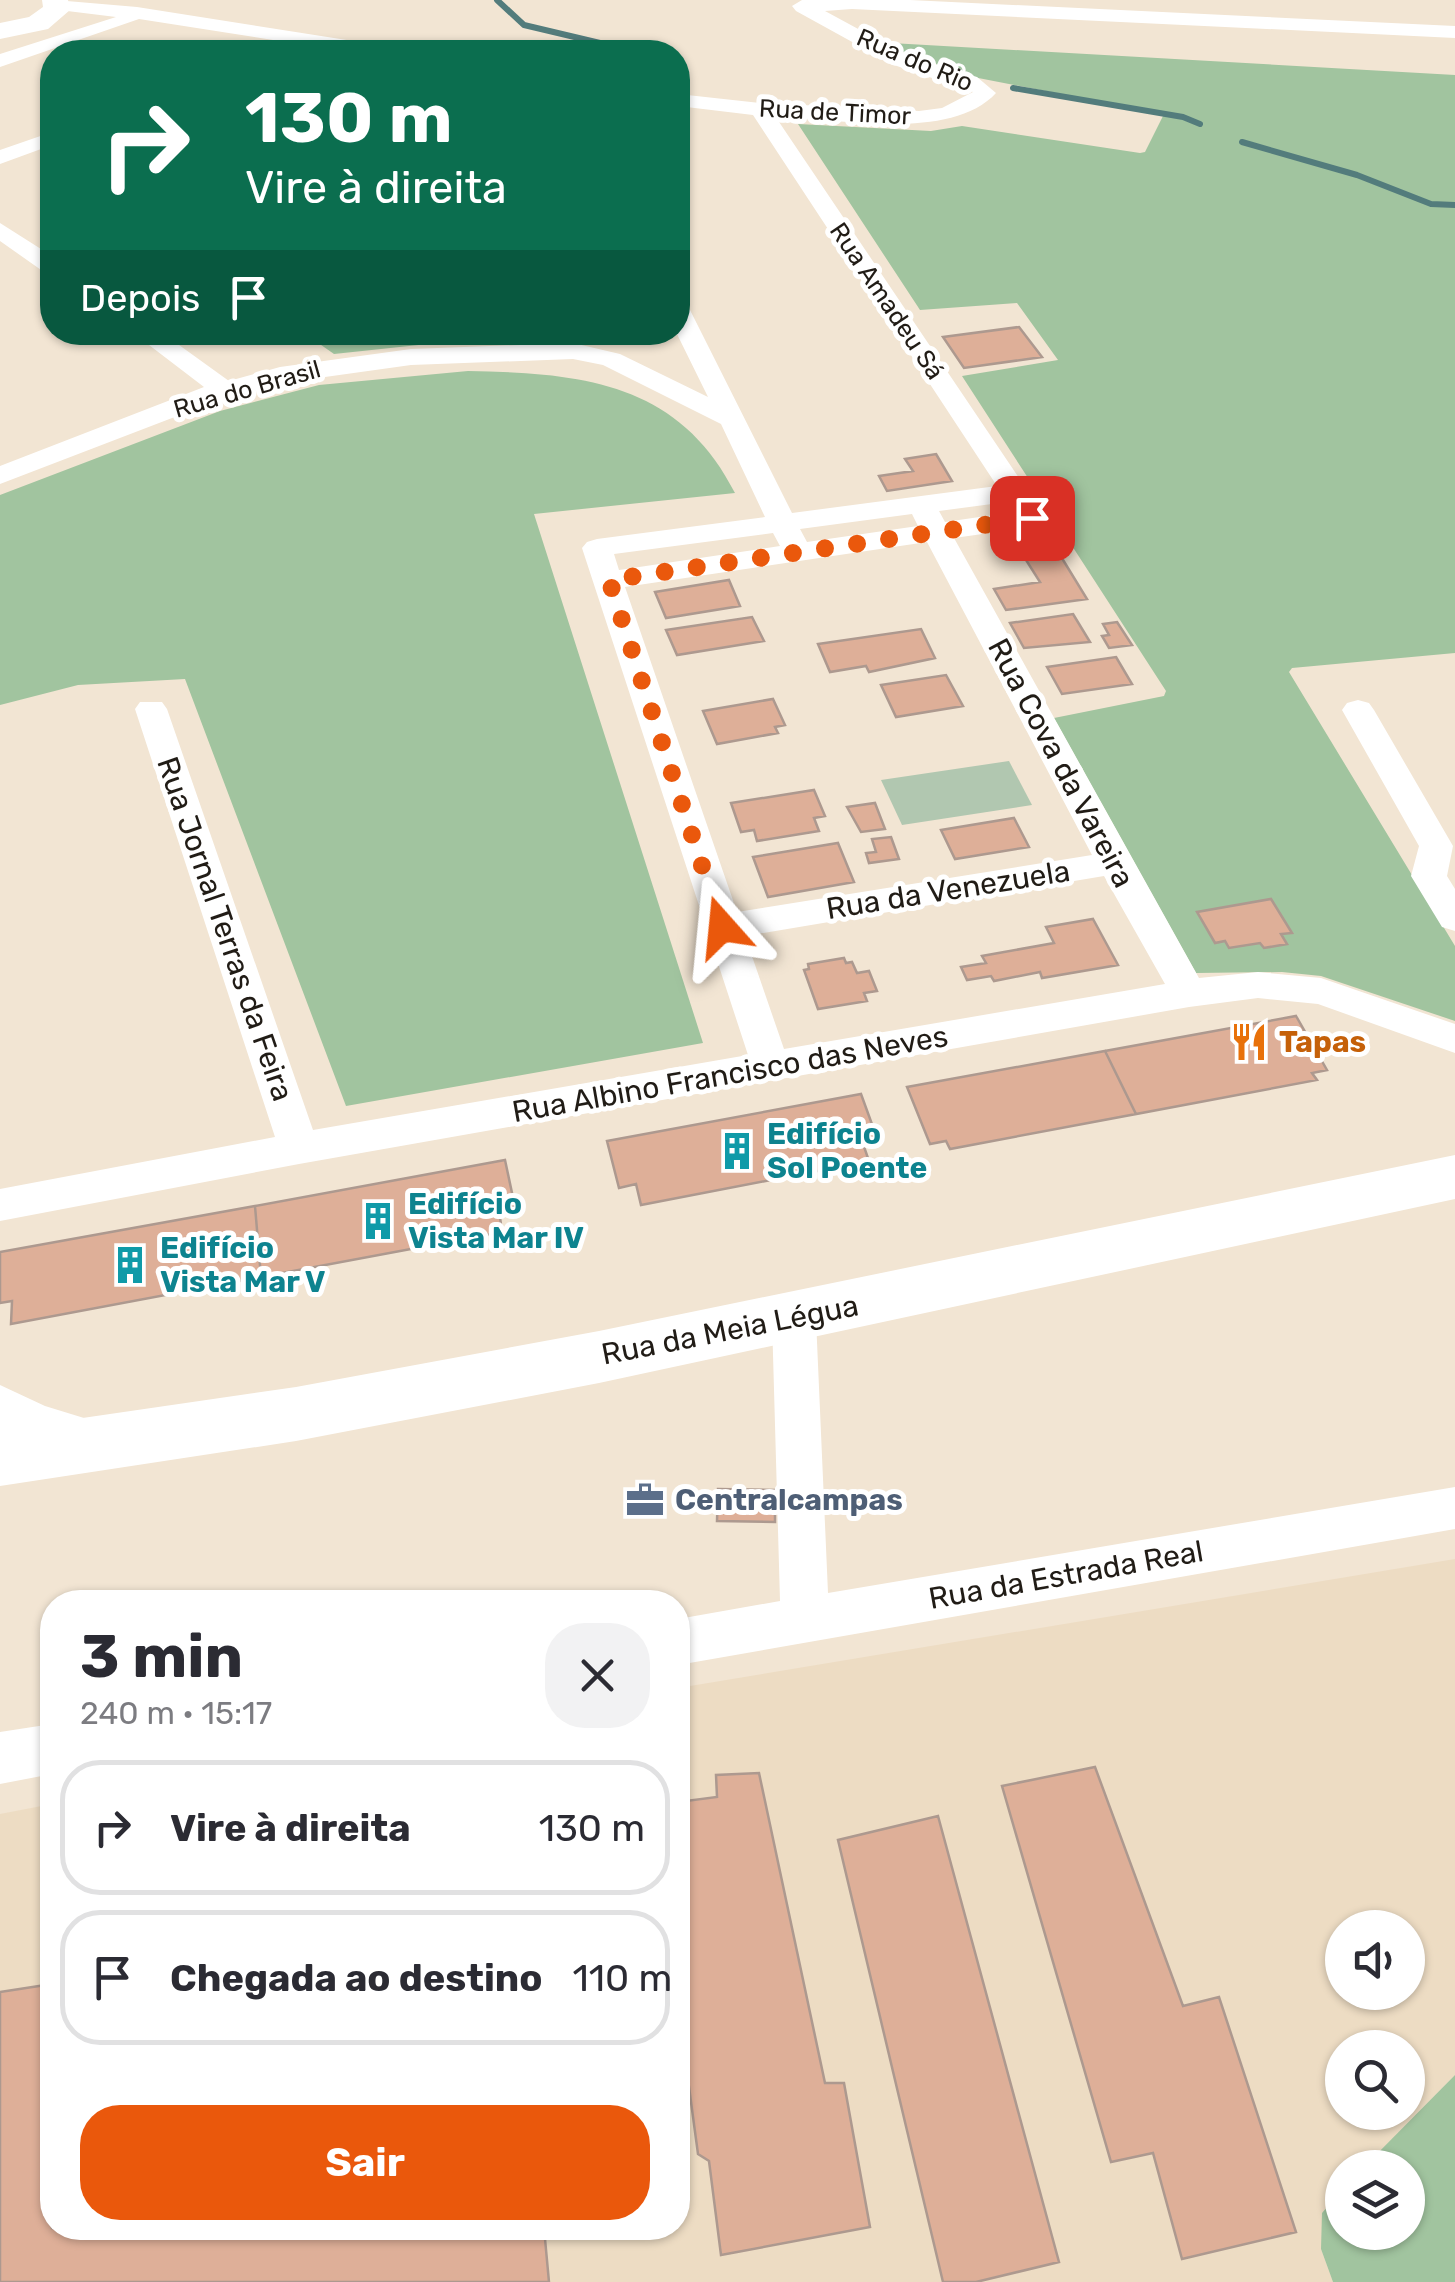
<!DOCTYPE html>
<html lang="pt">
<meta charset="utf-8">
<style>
body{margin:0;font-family:Rubik,sans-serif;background:#f2f2f3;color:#2b2b33;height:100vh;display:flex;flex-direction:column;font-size:38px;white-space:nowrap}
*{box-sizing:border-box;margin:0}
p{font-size:32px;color:#7c7c81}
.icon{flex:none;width:55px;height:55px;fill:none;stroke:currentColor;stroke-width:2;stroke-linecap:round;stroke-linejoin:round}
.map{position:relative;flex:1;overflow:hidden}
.details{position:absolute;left:40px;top:1590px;width:650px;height:650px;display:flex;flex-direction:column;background:#fff;border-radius:40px;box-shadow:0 2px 8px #0004}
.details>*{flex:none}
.banner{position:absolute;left:40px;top:40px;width:650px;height:305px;border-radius:40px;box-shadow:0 2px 8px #0004;background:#0b6e4f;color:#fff;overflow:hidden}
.controls{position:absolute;left:1325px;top:1910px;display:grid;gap:20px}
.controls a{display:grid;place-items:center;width:100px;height:100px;border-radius:50%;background:#fff;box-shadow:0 2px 8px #0004;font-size:50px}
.pin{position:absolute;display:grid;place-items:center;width:85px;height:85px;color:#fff;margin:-42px;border-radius:20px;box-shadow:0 5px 15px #0006}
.me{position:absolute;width:110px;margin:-55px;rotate:342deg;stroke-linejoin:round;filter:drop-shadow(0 0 8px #0008)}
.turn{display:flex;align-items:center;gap:35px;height:210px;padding:0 40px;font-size:45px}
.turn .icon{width:130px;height:130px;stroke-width:2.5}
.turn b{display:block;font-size:70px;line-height:85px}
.then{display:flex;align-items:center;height:95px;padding:0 40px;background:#0003;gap:20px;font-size:38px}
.round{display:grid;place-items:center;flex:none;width:105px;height:105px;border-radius:40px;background:#f2f2f3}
.overview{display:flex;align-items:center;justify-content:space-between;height:170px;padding:0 40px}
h1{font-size:60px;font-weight:700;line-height:75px}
.action{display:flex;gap:20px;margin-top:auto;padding:20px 40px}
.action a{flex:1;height:115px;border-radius:40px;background:#ea580c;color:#fff;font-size:40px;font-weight:700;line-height:115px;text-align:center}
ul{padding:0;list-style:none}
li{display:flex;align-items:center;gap:30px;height:135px;margin:0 20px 15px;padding:0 20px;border:5px solid #e1e1e2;border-radius:40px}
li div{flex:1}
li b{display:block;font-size:38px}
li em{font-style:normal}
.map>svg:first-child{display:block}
.built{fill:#eddcc3;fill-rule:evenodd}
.green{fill:#b1c7b0}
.forest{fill:#a1c49f}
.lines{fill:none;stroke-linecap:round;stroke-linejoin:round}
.stream{stroke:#537c7c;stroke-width:6}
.building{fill:#deaf98;stroke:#ad998f;stroke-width:2.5}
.minor{fill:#fff;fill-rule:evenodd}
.tertiary{fill:#fff;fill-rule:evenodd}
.primary{fill:#fff;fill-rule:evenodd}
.route{stroke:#ea580c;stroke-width:18;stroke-dasharray:0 32.4}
.labels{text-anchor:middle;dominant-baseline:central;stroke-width:10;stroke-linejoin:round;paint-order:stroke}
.far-street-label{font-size:25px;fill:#211c16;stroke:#fff}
.street-label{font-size:30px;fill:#211c16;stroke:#fff}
.food-label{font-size:30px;font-weight:bold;fill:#c56008;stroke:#fff;text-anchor:start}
.culture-label{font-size:30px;font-weight:bold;fill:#0d838f;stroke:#fff;text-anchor:start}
.service-label{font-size:30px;font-weight:bold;fill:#4e5e75;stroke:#fff;text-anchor:start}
</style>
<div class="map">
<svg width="1455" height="2282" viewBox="0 0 1455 2282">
<rect width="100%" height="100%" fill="#f2e5d3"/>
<path class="built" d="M1455,1559V2075L1364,2167L1342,2168V2190L1328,2205L1321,2249L1333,2282H0V1814L52,1804V2228H678V1688ZM1342,1928H1408V1992H1342ZM1342,2048H1408V2112H1342Z"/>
<path class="green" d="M1009,761L1032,805L902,825L881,780Z"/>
<path class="forest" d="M891,43L1455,75V653L1292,668L1289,672L1455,946V1021L1321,976L1282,972L1196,973L1054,718L1164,696L1166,691L962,376L1058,360L1017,303L920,310L798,124L931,131L962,126L1140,153L1145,152L1164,114L968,76L887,46Z
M304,333H532L334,354Z
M468,371C581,373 679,382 735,493L534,514L703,1043L346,1106L185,679L78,685L0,705V495L220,411L319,385Z
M1455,2075V2282H1333L1321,2249L1322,2213L1342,2190V2232H1408V2168L1364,2167Z"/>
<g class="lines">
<path class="stream" d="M497,0L524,25L621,48
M1013,88L1183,117L1200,124
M1242,142L1357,175L1431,204L1455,205"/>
</g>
<path class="building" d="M1019,327L1042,357L964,368L943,337Z
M936,454L952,481L887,491L879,476L913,471L905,459Z
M1060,555L1087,599L1006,610L994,589L1040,582L1026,560Z
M729,580L740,606L666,618L655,592Z
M1073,614L1090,642L1024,648L1010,623Z
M752,617L764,641L677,655L666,630Z
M1117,622L1132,645L1109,648L1102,636L1109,635L1103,624Z
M921,629L935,658L869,672L866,666L830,672L818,644Z
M1116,657L1132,684L1062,694L1047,667Z
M946,675L963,706L896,717L881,685Z
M773,699L785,725L775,727L778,733L717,744L703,711Z
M814,790L825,816L814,818L819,831L757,841L754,830L741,832L731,803Z
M875,803L885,829L861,832L847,807Z
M1014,818L1029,847L955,859L941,830Z
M891,837L899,859L869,863L866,853L876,852L872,839Z
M838,843L854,882L768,897L753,857Z
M1271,899L1292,933L1281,934L1287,944L1264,948L1260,943L1229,948L1225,941L1215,943L1197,912Z
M1093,919L1118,965L1042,978L1040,972L994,981L991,976L967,980L961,967L986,963L982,956L1054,943L1046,927Z
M844,958L846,963L852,962L857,973L869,971L877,991L864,993L867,1001L818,1009L804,970L809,969L808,964Z
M1296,1016L1327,1070L1312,1073L1317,1080L1136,1114L1105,1051Z
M1105,1051L1136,1114L950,1149L946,1141L930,1144L907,1087Z
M861,1094L877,1138L862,1141L869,1161L641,1205L636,1184L619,1188L607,1141Z
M505,1160L515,1207L499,1210L502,1232L261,1277L255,1206Z
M255,1206L261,1277L11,1324L12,1301L0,1303V1252Z
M718,1489L775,1490V1522L717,1521Z
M1095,1767L1183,2006L1219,1997L1296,2232L1182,2259L1153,2153L1111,2162L1002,1786Z
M759,1773L825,2083H844L870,2227L721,2255L709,2161L698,2154L678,2005V1802L717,1797L716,1775Z
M938,1816L1059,2262L976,2282H943L838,1840Z
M52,1984V2228H544L549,2282H0V1992Z"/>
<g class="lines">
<path class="minor" d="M55,0L137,7L385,46L395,52H350L139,19L0,67V54L116,17L51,9L48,5Z
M802,0H910L1455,26V38L852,9L825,11L908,56L977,77L996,93C951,142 837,119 775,116L1046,518L1042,524L1032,527L954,538L1199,978L1258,972L1321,978L1455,1024V1053L1318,1004L1258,998L1189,1007L299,1164L0,1221V1189L275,1137L135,709L140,702H162L167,709L313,1130L748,1055L582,548L587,542L597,539L765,517L721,424L603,365L573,359L411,365L282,383L219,400L0,484V466L204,387L132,332H161L229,381L280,367L411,349L573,343L620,354L708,397L676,332L678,303L690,310L792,513L997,486L753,115L678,106V94L760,103L919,111L942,108L973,92L894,65L796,11L792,6ZM1007,502L1014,512L945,522L939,511ZM912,514L918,526L807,542L800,529ZM773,533L780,546L619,570L614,554ZM927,542L1092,855L737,912L625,587ZM1104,876L1165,984L784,1049L745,936Z
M52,132V145L0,164V150Z
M0,223L52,256V274L44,272L0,241Z
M1358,700L1369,703L1374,710L1453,846L1447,876L1455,889V931L1442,927L1411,876L1419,846L1342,710L1347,703Z
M794,1301L809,1306L816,1319L828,1593L1455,1487V1529L678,1665V1619L780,1601L772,1319L779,1306Z
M52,1724V1774L0,1784V1732Z"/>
<path class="tertiary" d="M0,1385L45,1406L110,1426L118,1444L110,1462L90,1469L0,1438Z"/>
<path class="primary" d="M42,0H68L70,10L48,29L0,39V23L29,17L43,7Z
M1455,1155V1199L599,1383L296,1441L0,1486V1430L296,1387L599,1331Z"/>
</g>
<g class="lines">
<path class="route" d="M722,927L609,580L1032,518"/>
</g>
<defs>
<g id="restaurant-bare" transform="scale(3)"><path d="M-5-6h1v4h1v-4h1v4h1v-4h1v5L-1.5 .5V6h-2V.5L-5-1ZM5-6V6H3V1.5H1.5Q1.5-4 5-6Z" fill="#e8710a" stroke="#fff" stroke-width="2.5" paint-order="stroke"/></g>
<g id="building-bare" transform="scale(3)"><path d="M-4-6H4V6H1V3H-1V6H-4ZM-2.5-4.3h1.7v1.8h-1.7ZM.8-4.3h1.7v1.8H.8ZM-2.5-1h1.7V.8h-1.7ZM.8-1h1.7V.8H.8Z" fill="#0f9aa8" stroke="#fff" stroke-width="2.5" paint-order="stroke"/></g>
<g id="office-bare" transform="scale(3)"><path d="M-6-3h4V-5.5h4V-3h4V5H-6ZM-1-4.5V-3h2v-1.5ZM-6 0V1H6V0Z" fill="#5c6f8a" stroke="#fff" stroke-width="2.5" paint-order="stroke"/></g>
</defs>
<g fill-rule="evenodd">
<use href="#restaurant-bare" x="1249" y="1042"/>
<use href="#building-bare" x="737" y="1151"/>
<use href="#building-bare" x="378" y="1221"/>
<use href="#building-bare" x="130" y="1265"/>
<use href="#office-bare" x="645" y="1500"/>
</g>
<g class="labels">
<g class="far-street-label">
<text transform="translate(915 60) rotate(23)">Rua do Rio</text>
<text transform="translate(835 112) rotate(3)">Rua de Timor</text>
<text transform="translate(887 301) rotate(56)">Rua Amadeu Sá</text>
<text transform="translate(247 389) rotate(-16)">Rua do Brasil</text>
</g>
<g class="street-label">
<text transform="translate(1061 763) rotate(62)">Rua Cova da Vareira</text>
<text transform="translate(948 890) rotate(-9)">Rua da Venezuela</text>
<text transform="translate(225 929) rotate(71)">Rua Jornal Terras da Feira</text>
<text transform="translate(730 1074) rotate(-10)">Rua Albino Francisco das Neves</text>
<text transform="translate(730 1330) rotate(-11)">Rua da Meia Légua</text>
<text transform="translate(1066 1575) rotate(-10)">Rua da Estrada Real</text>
</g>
<g class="food-label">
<text x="1279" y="1042">Tapas</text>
</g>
<g class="culture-label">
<text x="767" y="1134">Edifício<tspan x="767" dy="34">Sol Poente</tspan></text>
<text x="408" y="1204">Edifício<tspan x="408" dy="34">Vista Mar IV</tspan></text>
<text x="160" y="1248">Edifício<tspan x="160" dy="34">Vista Mar V</tspan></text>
</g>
<g class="service-label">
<text x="675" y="1500">Centralcampas</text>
</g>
</g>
</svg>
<div class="controls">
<a><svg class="icon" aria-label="sound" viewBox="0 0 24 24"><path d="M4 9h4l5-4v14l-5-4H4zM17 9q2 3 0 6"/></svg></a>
<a><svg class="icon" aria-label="search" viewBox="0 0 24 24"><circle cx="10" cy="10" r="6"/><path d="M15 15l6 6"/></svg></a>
<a><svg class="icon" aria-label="layers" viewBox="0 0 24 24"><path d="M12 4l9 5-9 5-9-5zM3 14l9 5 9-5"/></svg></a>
</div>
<div class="pin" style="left:1032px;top:518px;background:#d93025"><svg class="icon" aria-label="arrive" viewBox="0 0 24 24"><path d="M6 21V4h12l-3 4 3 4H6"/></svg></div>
<svg class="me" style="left:722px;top:927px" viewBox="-20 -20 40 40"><path d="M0-17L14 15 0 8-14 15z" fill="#ea580c" stroke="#fff" stroke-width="4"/></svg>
<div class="banner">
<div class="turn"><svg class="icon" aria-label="right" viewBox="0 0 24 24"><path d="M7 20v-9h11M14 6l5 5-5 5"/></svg><div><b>130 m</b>Vire à direita</div></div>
<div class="then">Depois<svg class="icon" aria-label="arrive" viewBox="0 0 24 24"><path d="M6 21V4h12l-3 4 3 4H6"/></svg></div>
</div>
<section class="details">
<div class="overview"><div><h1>3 min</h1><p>240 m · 15:17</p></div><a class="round"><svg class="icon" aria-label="close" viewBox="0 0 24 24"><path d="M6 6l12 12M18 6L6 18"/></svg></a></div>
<ul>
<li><svg class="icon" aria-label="right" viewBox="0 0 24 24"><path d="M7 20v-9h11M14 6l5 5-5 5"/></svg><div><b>Vire à direita</b></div><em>130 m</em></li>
<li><svg class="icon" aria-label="arrive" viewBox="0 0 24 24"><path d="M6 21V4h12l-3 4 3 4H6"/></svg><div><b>Chegada ao destino</b></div><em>110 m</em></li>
</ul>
<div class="action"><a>Sair</a></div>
</section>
</div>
